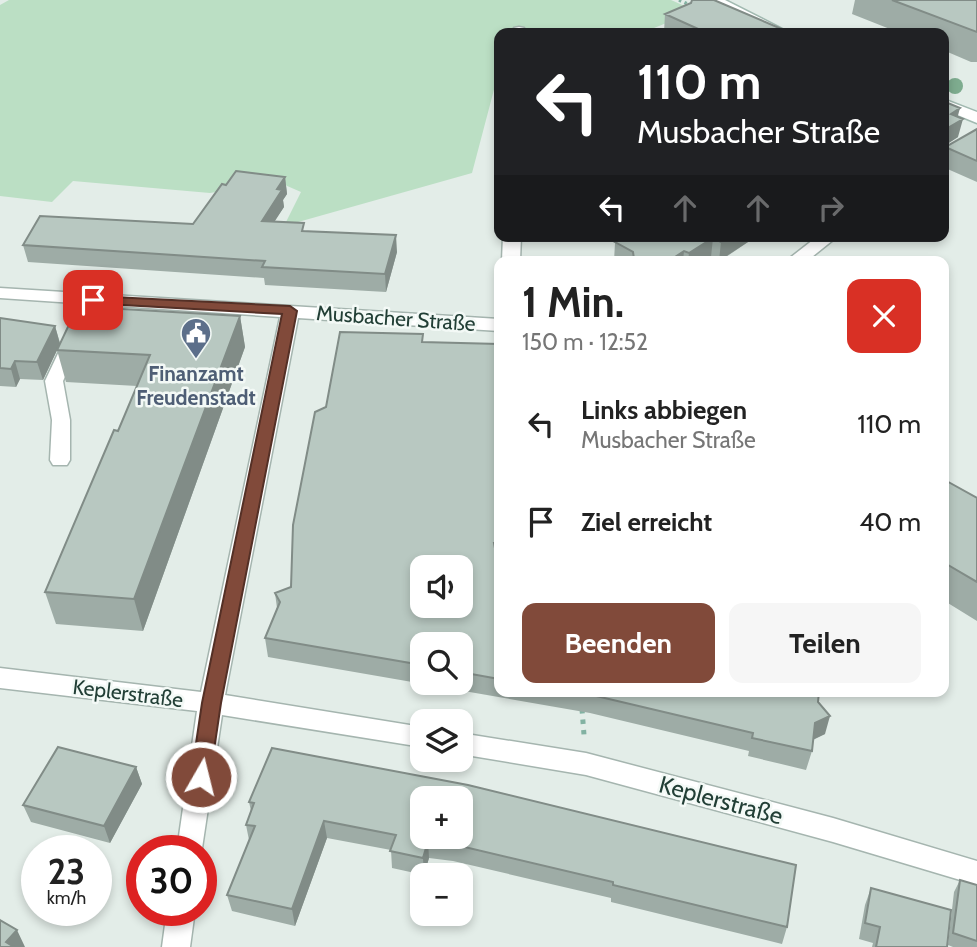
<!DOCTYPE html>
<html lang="de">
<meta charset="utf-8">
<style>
body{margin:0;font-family:Cabin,sans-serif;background:#f6f6f6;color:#222;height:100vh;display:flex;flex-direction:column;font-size:26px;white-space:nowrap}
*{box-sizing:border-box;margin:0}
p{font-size:23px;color:#767676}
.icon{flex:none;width:38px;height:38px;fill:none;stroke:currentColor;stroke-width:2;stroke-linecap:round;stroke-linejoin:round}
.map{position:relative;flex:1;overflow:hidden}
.panel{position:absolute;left:494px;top:256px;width:455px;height:441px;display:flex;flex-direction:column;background:#fff;border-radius:14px;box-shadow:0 4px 10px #0003}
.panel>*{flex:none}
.top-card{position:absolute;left:494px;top:28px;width:455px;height:214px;border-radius:14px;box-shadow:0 4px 10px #0003;background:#202124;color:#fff;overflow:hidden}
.fabs{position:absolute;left:410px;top:555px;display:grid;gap:14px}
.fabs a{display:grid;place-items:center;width:63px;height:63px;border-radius:14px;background:#fff;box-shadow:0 4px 10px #0003;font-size:35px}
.speed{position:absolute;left:21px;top:835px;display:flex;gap:14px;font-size:35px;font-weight:700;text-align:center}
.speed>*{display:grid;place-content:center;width:91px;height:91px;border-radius:50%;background:#fff;box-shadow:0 4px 10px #0003;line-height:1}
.speed small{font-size:18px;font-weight:400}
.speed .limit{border:10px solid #d22;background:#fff;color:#111}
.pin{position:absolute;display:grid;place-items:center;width:60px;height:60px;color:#fff;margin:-30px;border-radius:14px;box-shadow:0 4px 10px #0006}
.me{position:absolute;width:77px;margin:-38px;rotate:8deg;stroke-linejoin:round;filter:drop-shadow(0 0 5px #0008)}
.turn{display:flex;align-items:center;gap:24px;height:147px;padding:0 28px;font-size:32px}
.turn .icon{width:91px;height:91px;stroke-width:2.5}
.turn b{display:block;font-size:49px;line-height:60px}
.lanes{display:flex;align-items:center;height:66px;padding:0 28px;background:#0003;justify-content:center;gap:35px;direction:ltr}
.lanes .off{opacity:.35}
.round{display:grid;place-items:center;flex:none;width:74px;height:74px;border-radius:14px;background:#f6f6f6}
.overview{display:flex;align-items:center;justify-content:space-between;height:119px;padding:0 28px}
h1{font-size:42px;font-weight:700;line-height:52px}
.cta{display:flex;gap:14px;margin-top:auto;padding:14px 28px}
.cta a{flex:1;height:80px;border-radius:14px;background:#814a3a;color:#fff;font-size:28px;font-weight:700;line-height:80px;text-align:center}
.cta a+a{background:#f6f6f6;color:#222}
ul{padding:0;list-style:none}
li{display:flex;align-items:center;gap:21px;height:98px;padding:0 28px}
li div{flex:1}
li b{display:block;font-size:26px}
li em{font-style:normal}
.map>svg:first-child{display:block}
.green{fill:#bbdfc4}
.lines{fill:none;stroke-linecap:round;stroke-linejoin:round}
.lane-casing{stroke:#a5b5af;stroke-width:3}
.street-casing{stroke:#a5b5af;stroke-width:3}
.secondary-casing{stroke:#a1b9b0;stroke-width:3}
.path-far1{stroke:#82b2a2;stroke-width:3.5;stroke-dasharray:2.5 3.5;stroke-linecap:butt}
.path{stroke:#82b2a2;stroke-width:5;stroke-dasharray:4.5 6;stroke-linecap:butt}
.lane{fill:#fff;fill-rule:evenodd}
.street{fill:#fff;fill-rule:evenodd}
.secondary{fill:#fff;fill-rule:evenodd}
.tree{fill:#7eac8f}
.wall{fill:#9eaca6;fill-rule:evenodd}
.shaded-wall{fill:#818c87}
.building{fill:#b8c8c1;stroke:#818c87;stroke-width:2;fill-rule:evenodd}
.route{fill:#814a3a;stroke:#543026;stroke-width:2}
.labels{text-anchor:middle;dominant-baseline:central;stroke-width:5;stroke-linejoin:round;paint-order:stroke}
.street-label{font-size:21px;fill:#223f36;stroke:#f3f9f6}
.service-label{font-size:21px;font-weight:bold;fill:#4e5e75;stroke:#f3f9f6}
.near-street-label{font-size:24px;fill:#223f36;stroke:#f3f9f6}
</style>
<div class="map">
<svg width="977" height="947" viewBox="0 0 977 947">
<rect width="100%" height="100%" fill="#e3ede8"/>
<path class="green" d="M9,0H671L696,11L654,28V33H499V81L496,82L472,173L284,226L301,192L278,182L210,193L73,181L52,202L0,196V5Z"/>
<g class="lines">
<g class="lane-casing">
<path id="lane" d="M72,338L81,343L63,381L70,420V460L67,465H53L50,460L52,420L45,381L63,343Z"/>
</g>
<g class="street-casing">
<path id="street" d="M519,27L524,28L526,33H512L514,28Z
M503,236H521L520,261H502Z
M818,236H838L807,261H786Z
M0,288L499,319V331L298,318L225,695L422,727V747L222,715L201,855V850H177L197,711L0,688V668L201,692L280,317L0,298Z
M460,733L586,753L833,818L977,861V885L833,842L586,775L460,754Z
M167,910H195L190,947H162Z"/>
</g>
<g class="secondary-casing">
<path id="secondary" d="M707,0H725L790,33H772Z
M943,99L977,112V123L943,109Z"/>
</g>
<path class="path-far1" d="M679,0L690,5"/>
<path class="path" d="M582,709L584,735"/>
<use href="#lane" class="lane"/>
<use href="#street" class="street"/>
<use href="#secondary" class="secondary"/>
</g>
<circle class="tree" cx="955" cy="86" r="8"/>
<path class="wall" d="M855,0H977V62H971L943,50V33H900L852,14Z
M665,14L791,33H667L664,32Z
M943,101L958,117V137L947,144V146L977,129V182L943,167Z
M285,177L287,194L283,200L284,207L274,221L305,231L397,252L386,292L265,285L264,278L28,262L23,245L193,224L226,185Z
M604,236H757L720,261H717L711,257L705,261H614L615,243Z
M84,315L240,316L245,347L143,631L56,624L45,592L118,431L137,386L66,382L57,350L43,380L20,379L16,387L0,386V318L55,326L60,343Z
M423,342L499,344V562H497L499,569V691H815L818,702L825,734L813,740L812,751L806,770L748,756L749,751L590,713L268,657L265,638L277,608L275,593L291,587L326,407ZM422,644H460V682H422Z
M943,479L977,498V621L943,600Z
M272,748L787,927L782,944L611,902V898L453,861L429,858L424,875L392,868L391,850L327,838L295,926L232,911L227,895L249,840L246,825L251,811L249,802Z
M136,767L142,784L110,843L31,822L23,805Z
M960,880L977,885V947H953L948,945L954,892Z
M871,888L947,947H872L873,943L859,939L865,905Z"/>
<path class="shaded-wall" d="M960,108L956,123L963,119L958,137L944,146L943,141L951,114Z
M285,177L287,194L283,200L284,207L264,238L262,221L277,189Z
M396,235L397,252L386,292L385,274Z
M730,236H757L719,261L721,242Z
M713,238L711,257L705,261H688L689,253Z
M684,251L683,261H669Z
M240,316L245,347L143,631L134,599Z
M55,326L60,344L43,380L37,362Z
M15,361L20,379L16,387L11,369Z
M830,716L825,734L810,741L815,723Z
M136,767L142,784L110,843L104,826Z
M324,821L327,838L295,926L292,909Z
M428,841L429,858L424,875L423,858Z
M17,930L25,947H8L6,942Z"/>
<path class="building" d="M692,0H714L791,33H707L665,14L691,3Z
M892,0H977V32Z
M943,101L960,108L951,114L963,119L946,129L947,146L977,129V161L943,146Z
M236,171L285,177L277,189L282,190L262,221L304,223L302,231L396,235L385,274L262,267L265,261L23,245L40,216L193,224L222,184L226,185Z
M625,236H730L721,242L713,238L689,253L684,251L669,261H648L645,259H634L633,252L615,242Z
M88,307L240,316L134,599L45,592L114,430L118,431L150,355L57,350L74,314L84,315Z
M0,318L55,326L37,362L15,361L11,369L0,368Z
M340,332L423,334L422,342L499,344V543H494L499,569V616L496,625H499V679L460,672V644H422V665L265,638L280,602L275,593L291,587L293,525L315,412L326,407ZM422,567H460V606H422Z
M943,479L977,498V582L943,562Z
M571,691H815L819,692L818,702L830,716L815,723L812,751L752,738L753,733L592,695Z
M58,747L136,767L104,826L23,805Z
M272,748L468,785L796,865L787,927L613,885V882L452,844L428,841L423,858L390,851L396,835L324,821L292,909L227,895L255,826L246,825L254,803L249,802ZM422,798H460V836H422Z
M960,880L977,885V941L953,933Z
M871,888L951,910L947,947H876L880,927L865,923Z
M0,920L17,930L6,942L14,947H0Z"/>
<path class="route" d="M93,296L290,306L297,311L221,703L210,777L207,783L201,785L194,783L191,777L202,703L282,314L88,303V297Z"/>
<defs>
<g id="civic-pin" transform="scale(1.575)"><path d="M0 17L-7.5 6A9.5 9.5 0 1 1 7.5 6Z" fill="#5c6f8a" stroke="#f3f9f6"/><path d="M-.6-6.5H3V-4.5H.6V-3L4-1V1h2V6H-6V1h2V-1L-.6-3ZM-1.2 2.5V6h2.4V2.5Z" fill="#fff"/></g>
</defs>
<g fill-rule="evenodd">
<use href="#civic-pin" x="196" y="333"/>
</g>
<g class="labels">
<g class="street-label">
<text transform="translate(396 318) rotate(4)">Musbacher Straße</text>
<text transform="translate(128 693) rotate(7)">Keplerstraße</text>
</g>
<g class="service-label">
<text x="196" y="373">Finanzamt<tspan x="196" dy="24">Freudenstadt</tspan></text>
</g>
<g class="near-street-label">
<text transform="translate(721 800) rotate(15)">Keplerstraße</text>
</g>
</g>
</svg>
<div class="fabs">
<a><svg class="icon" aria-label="sound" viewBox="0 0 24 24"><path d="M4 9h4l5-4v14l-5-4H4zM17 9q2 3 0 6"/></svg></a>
<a><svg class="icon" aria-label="search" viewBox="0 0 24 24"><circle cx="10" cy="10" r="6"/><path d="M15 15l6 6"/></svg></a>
<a><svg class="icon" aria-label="layers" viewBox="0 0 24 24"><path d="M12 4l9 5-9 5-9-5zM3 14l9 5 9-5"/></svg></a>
<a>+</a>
<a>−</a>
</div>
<div class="speed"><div>23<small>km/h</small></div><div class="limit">30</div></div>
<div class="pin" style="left:93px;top:300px;background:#d93025"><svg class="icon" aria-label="arrive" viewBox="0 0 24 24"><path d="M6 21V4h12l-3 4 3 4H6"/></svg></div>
<svg class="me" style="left:201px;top:777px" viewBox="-20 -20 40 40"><circle r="17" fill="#814a3a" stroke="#fff" stroke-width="3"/><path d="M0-11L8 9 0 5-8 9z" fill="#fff"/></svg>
<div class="top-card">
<div class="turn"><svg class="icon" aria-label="left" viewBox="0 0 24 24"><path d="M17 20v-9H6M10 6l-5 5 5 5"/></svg><div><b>110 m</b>Musbacher Straße</div></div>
<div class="lanes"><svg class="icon" aria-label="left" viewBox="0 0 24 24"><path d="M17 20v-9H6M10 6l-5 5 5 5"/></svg><svg class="icon off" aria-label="ahead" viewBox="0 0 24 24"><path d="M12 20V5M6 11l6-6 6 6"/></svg><svg class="icon off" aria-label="ahead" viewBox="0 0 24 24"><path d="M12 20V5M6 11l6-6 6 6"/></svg><svg class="icon off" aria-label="right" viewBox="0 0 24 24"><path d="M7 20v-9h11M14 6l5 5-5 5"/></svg></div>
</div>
<section class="panel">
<div class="overview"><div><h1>1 Min.</h1><p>150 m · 12:52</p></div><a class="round" style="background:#d93025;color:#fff"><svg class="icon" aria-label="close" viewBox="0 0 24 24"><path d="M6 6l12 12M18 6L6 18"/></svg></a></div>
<ul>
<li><svg class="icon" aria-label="left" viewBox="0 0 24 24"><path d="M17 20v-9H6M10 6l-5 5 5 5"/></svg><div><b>Links abbiegen</b><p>Musbacher Straße</p></div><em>110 m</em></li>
<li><svg class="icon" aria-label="arrive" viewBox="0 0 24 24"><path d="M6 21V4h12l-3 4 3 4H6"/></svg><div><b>Ziel erreicht</b></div><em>40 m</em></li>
</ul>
<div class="cta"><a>Beenden</a><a>Teilen</a></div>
</section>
</div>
